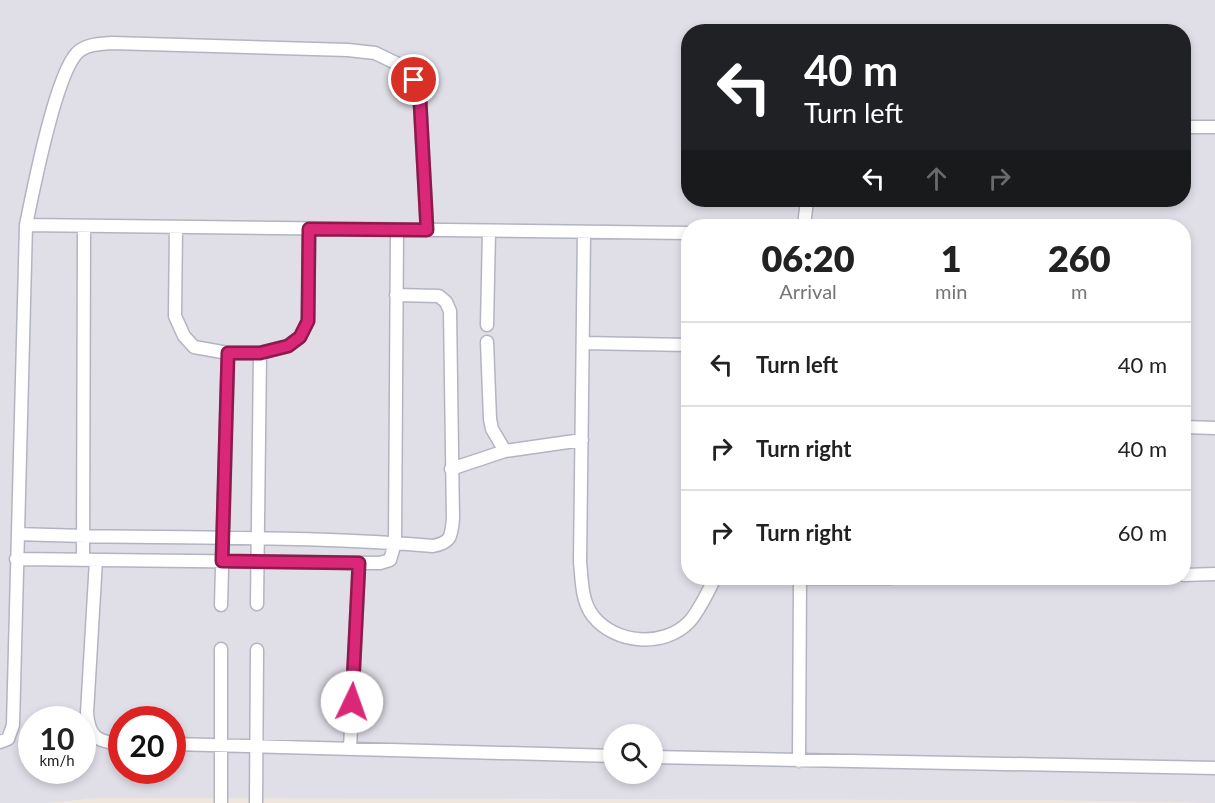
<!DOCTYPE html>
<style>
body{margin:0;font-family:Lato,sans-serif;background:#f6f6f6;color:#222;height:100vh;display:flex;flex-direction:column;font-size:22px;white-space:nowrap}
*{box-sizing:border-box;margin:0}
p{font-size:20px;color:#767676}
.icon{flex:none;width:33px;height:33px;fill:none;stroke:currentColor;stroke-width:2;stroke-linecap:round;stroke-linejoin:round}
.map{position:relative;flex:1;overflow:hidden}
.drawer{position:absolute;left:681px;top:219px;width:510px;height:366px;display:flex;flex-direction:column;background:#fff;border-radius:24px;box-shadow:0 3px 9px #0003}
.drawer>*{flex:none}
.top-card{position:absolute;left:681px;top:24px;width:510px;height:183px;border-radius:24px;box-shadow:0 3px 9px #0003;background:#202124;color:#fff;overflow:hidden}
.controls{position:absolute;left:603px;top:724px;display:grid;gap:12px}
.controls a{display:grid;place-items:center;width:60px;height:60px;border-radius:50%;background:#fff;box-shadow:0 3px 9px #0003;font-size:30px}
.speed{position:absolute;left:18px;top:706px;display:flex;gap:12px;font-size:30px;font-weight:700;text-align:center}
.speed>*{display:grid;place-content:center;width:78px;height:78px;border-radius:50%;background:#fff;box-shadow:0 3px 9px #0003;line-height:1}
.speed small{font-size:15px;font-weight:400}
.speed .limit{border:9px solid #d22;background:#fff;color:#111}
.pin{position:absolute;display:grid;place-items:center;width:51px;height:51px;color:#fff;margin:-26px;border:3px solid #fff;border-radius:50%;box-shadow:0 2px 6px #0007}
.me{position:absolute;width:66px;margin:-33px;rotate:3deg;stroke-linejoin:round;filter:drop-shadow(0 0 4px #0008)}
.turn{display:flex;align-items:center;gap:21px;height:126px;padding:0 24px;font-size:27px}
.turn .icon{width:78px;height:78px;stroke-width:2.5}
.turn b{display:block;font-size:42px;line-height:51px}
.lanes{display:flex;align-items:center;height:57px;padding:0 24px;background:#0003;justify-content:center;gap:30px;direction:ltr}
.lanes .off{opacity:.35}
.eta{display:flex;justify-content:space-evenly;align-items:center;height:102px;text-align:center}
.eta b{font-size:36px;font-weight:800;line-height:42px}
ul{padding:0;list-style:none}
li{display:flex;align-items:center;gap:18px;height:84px;padding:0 24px;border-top:2px solid #e0e0e0}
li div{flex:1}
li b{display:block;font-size:22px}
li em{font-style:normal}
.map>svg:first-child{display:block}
.industrial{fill:#e0dee7;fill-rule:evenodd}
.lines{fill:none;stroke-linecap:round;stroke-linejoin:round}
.service-casing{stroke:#b2b5c1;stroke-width:15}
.service{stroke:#fff;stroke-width:12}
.route-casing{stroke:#8e194d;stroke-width:15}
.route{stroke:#db2777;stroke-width:10}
</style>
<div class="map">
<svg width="1215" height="803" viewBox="0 0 1215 803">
<rect width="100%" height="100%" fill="#efe7de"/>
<path class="industrial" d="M0,0H1215V803L1046,800L96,798L47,803H0ZM688,32H1184V200H688ZM688,226H1184V578H688ZM32,720H82V771H32ZM122,720H172V771H122ZM614,735H652V774H614Z"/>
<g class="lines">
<g class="service-casing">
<path id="service" d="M1184,127H1215
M26,225L688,233
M804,226L807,200
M176,227L175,316L184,336L194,347L228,353H260L288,346L300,337L308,321L309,229
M584,232L580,562C582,579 581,601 593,616C615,644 664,648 689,622C700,610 708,591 715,578
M487,325L489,231
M487,342L490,419L492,429L505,451
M583,343L688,345
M1184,427L1215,428
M451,469L505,451L582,440
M18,534C156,540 295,534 433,546C452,542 451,536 453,519L450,311L446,302L439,296L396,295
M16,559L380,563L390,560L395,543L397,230
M83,560L84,226
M96,560L87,713C89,738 98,742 122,744
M1184,575L1215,574
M800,578H891
M257,604L260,353
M221,605L228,353
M0,742L8,739L13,725L26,225C33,191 55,76 77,53C86,44 100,44 112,43L348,50L375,53L400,65L414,80L420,101L427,230
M172,744L614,756
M350,748L359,563
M652,757L1215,768
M799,761L800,578
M221,803V649
M256,803L257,650"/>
</g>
<use href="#service" class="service"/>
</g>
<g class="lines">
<g class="route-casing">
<path id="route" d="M352,702L359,563L222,561L228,353H260L288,346L300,337L308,321L309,229L427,230L420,101L414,80"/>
</g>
<use href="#route" class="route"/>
</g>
</svg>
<div class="controls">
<a><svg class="icon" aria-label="search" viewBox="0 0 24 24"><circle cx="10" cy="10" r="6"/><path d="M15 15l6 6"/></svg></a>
</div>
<div class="speed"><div>10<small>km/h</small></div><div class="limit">20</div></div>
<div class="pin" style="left:414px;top:80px;background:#d93025"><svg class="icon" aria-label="arrive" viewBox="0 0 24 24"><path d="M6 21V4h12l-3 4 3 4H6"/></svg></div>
<svg class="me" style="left:352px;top:702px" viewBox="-20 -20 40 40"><circle r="19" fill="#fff"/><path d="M0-13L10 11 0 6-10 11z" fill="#db2777"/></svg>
<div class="top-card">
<div class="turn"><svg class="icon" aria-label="left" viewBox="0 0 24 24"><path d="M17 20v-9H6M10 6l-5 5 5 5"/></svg><div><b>40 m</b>Turn left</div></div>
<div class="lanes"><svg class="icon" aria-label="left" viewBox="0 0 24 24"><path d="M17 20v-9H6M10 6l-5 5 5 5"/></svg><svg class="icon off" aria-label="ahead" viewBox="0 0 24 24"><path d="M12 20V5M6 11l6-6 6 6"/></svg><svg class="icon off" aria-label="right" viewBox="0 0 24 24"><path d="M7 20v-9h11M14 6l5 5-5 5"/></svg></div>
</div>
<section class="drawer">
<div class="eta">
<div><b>06:20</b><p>Arrival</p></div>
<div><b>1</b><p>min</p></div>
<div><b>260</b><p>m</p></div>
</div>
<ul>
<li><svg class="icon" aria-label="left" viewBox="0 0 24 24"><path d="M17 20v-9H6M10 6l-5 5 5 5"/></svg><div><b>Turn left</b></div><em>40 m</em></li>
<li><svg class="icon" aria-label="right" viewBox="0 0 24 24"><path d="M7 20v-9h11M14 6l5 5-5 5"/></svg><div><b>Turn right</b></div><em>40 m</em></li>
<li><svg class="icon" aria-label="right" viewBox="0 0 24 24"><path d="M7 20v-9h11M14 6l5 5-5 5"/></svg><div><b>Turn right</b></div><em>60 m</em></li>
</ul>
</section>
</div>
